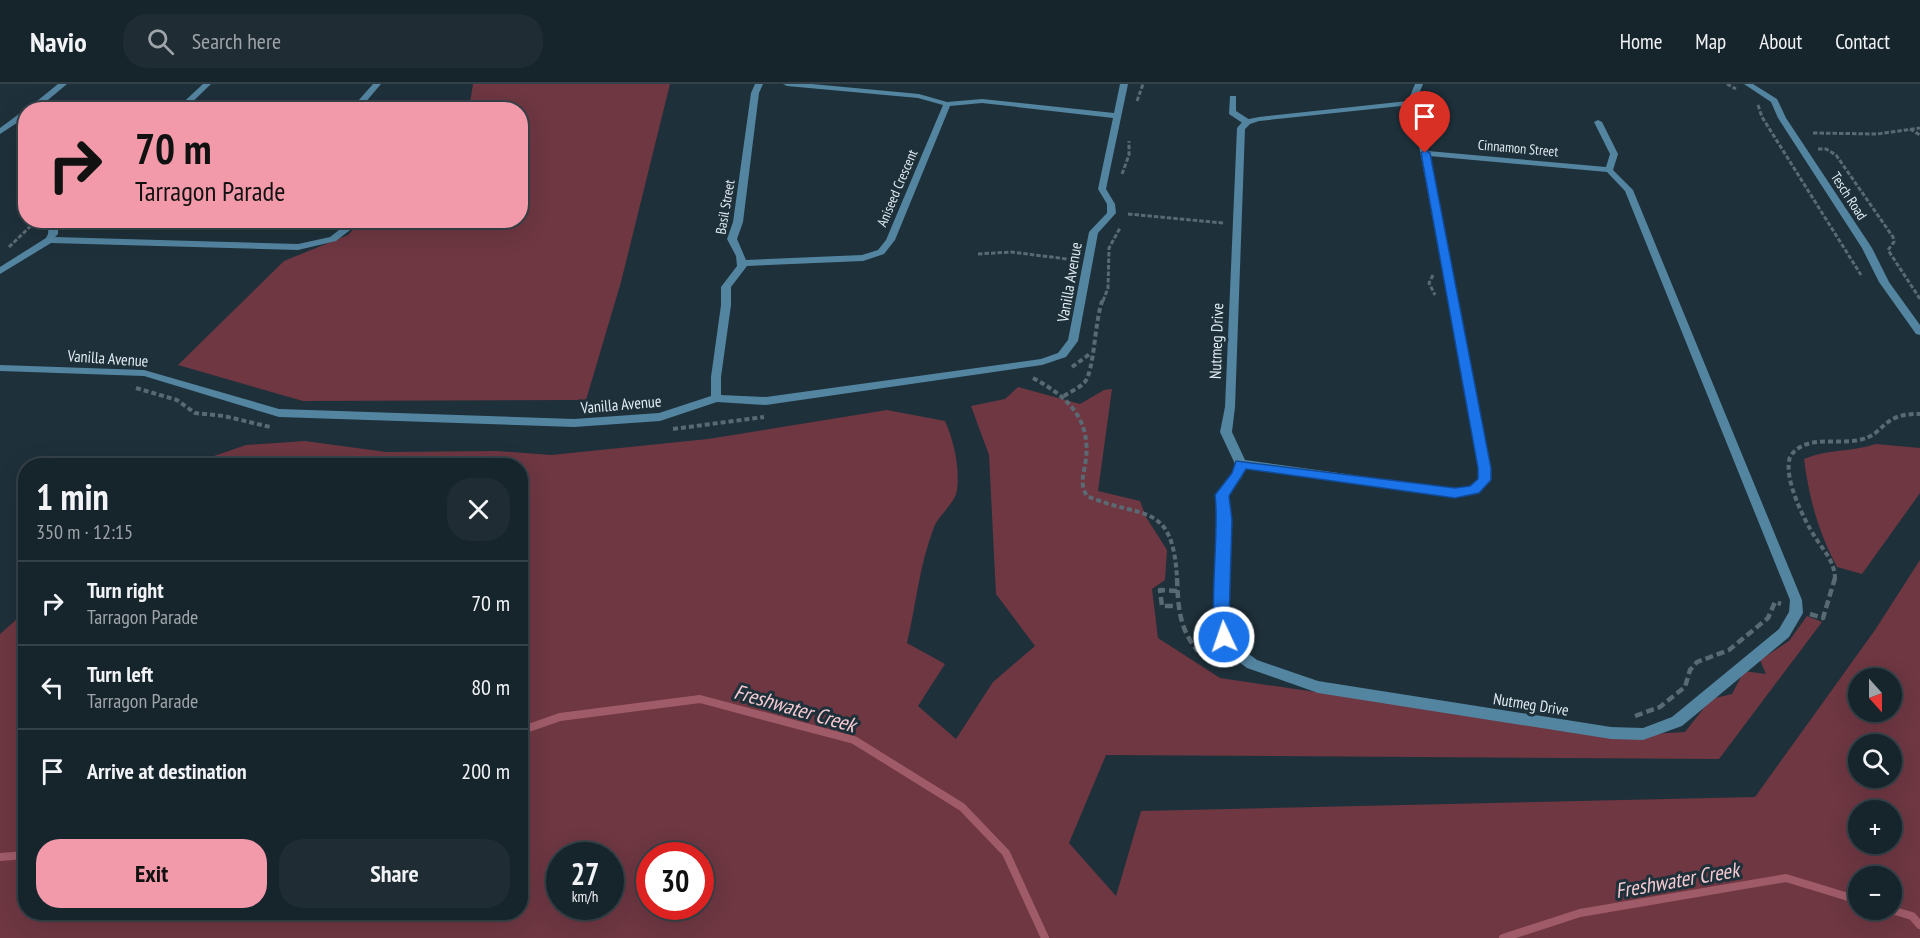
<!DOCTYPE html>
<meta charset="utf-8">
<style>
body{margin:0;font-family:"PT Sans Narrow",sans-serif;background:#1f2c34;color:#f1f3f6;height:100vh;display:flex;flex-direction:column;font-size:22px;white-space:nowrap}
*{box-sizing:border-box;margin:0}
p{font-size:20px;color:#9ea4a9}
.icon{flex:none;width:33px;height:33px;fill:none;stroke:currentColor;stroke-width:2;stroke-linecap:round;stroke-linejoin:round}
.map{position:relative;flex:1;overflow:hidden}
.panel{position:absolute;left:18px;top:374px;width:510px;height:462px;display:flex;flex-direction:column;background:#16242c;border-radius:24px;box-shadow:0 6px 24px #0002,0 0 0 2px #354148}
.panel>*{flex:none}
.top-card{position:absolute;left:18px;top:18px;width:510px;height:126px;border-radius:24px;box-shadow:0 6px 24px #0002,0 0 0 2px #354148;background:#f39aaa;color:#111;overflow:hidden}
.needle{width:39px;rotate:159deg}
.tools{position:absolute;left:1848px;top:584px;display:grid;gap:12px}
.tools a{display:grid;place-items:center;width:54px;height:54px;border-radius:50%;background:#16242c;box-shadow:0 6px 24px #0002,0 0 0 2px #354148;font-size:30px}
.speed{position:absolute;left:546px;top:758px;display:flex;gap:12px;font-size:30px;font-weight:700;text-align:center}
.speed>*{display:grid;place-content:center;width:78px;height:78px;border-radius:50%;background:#16242c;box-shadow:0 6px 24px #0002,0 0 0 2px #354148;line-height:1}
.speed small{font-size:15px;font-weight:400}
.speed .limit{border:9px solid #d22;background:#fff;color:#111}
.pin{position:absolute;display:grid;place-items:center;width:51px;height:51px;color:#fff;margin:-62px -26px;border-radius:50% 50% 50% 0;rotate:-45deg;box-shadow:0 0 6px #0007}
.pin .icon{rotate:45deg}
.me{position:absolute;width:66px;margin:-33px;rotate:357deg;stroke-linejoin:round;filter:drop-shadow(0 0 4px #0008)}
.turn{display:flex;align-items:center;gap:21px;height:126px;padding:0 18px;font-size:27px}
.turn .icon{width:78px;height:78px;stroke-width:2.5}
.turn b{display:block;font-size:42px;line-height:51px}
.round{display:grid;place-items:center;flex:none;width:63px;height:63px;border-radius:24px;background:#1f2c34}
.headline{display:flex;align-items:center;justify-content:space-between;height:102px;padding:0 18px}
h1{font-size:36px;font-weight:700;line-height:45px}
.primary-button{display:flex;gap:12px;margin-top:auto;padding:12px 18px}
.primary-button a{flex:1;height:69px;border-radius:24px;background:#f39aaa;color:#111;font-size:24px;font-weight:700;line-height:69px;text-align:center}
.primary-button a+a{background:#1f2c34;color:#f1f3f6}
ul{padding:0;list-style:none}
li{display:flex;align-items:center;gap:18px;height:84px;padding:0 18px;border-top:2px solid #354148}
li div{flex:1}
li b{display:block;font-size:22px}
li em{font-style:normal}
header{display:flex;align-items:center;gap:36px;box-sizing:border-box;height:84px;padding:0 30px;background:#16242c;border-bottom:2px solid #354148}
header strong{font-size:28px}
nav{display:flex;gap:33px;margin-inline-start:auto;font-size:21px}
.search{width:420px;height:54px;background:#1f2c34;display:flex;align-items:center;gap:15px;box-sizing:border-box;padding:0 21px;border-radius:24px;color:#9ea4a9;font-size:22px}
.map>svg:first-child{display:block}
.green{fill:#6e3742;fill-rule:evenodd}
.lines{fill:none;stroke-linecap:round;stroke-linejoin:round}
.stream{stroke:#a05b69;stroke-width:8}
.path-far2{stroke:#5a6a73;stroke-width:3;stroke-dasharray:4.5 2;stroke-linecap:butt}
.path-far1{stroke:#5a6a73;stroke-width:4;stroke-dasharray:5 3;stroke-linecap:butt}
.path{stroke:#5a6a73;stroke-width:4.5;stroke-dasharray:8 4;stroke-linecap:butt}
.service{fill:#5384a0;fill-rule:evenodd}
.minor{fill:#5384a0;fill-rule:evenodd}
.tertiary{fill:#5384a0;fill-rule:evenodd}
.route{fill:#1a73e8;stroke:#114b97;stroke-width:1.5}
.labels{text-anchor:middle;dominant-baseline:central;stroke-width:6;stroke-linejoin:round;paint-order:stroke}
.far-street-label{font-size:14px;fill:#e0ebf2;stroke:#1e303a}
.street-label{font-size:16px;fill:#e0ebf2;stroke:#1e303a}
.near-water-label{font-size:21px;font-style:italic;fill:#f5cad1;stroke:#1e303a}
</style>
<header>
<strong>Navio</strong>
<div class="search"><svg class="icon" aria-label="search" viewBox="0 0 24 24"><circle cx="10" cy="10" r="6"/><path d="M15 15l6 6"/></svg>Search here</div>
<nav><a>Home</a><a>Map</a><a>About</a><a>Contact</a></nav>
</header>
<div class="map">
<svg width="1920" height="854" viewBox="0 0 1920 854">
<rect width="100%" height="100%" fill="#1e303a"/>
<path class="green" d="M473,0H670L621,198L586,316L303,317L178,281L284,177L348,151L361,137L520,136V26L469,25Z
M1018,303L1080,320L1104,306L1112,305L1098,407L1140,417L1146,433L1167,466L1165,496L1152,505L1158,554L1220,594L1615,652L1685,648L1711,615L1732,610L1744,587L1766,590L1760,576L1789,557L1807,532L1822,538L1719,675L1106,671L1069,759L1116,812L1141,727L1755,713L1875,546L1920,476V854H0V550L25,528L26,828H520V381H199L211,373L246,361L305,357L386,368L496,367L551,371L708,355L887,326L945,337C954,357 960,384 957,406C955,420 937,432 933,446C919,483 916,521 907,559L945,580L918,622L956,655L993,598L1035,562L996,510L989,371L971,322L1005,315ZM1858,594H1892V627H1858ZM1858,660H1892V693H1858ZM1858,726H1892V759H1858ZM560,771H610V822H560ZM650,771H700V822H650ZM1858,792H1892V825H1858Z
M1876,360L1920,364V409L1862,490L1837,483C1818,447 1809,414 1804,375C1827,365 1852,368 1876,360Z"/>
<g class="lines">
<path class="stream" d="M520,647L560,633L700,615L854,656L962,723L1006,769L1045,854
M0,773L26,771
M1888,825L1912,832L1920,841
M1503,854L1580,829L1786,794L1858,816"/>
<path class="path-far2" d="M1727,0L1736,5
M1137,17L1143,0
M1758,21L1762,33L1861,191
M1910,45L1920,51
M1813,49L1877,50L1920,44
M1818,65H1826L1836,71L1893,153L1894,158L1888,166L1920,215
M1122,90L1129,71V57
M1128,130L1223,139
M9,163L37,136
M978,170L1011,168L1075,176
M1433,191L1429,199L1435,211
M1103,217L1108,204L1109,164L1120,144"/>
<path class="path-far1" d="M1072,283L1091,269
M1033,294C1069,313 1093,337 1085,381C1083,393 1080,401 1087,412C1141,436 1173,415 1177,495
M136,304L177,316L195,329L224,332L270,343
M1064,312C1070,308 1079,304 1084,299C1095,287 1094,237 1103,215
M673,345L764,333
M1835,495C1835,478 1824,467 1815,453C1804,436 1783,394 1790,373C1804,350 1836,361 1859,356C1886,351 1880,329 1920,330"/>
<path class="path" d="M1177,494C1178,522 1179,544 1197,566L1214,565
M1177,507L1160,506L1162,522H1179
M1810,530L1823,534L1835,494
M1635,632L1660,623L1685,603L1690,586L1697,578L1729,566L1768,534L1775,518L1781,520"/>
<path class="service" d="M1230,12H1236V27L1250,36V40H1244L1229,30Z"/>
<path class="minor" d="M58,0H67L36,26H26Z
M203,0H211L184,26H175Z
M373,0H381L359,26H350Z
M755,0H763L759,9L743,138L737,155L746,176L862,171L878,166L886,156L943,21L918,14L787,2L783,0H812L919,10L947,18L982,15L1114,29L1120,0H1128L1106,105L1115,120L1116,129L1098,149L1078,257L1066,273L1042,281L766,321L717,318L660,337L574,343L279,333L144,292L0,287V281L144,286L279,325L574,335L659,329L711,312V293L721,221V203L737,182L736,172L727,155L733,138L751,9ZM982,19L1113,34L1098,105L1107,120V129L1089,148L1068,256L1058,269L1041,275L766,313L721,311V293L731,221V203L747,182L863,177L884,170L895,156L950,22Z
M1415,0H1423L1416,17L1430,36L1425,51L1428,67L1606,83L1610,70L1594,38L1598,36L1602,38L1618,70L1613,86L1633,106L1802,516L1803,529L1789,553L1682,642L1643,656L1611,655L1318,609L1247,584L1223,566C1212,543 1216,517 1217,491C1218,464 1219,438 1216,411L1233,389L1235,380L1220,348L1225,323L1237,44L1244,36L1259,33L1408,17ZM1411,21L1422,36L1417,51L1479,384L1478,395L1471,402L1455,405L1245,376L1232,348L1235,323L1245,45L1250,40L1259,37ZM1429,72L1607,88L1625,107L1790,516L1789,528L1779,545L1672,633L1643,644L1611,643L1318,597L1257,576L1234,559L1229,544L1231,436L1228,412L1242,393L1245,385L1455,413C1476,410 1489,409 1491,384Z
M23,27H26V33L0,50V44Z
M49,136H58V150L55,153L298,160L330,153L352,136H363L336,157L298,166L51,159L0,190V183L46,154L48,150Z"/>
<path class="tertiary" d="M1744,0H1753L1777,15L1786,34L1872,164L1889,198L1920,241V251L1916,250L1879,198L1862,164L1778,34L1771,18Z"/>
</g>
<path class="route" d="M1425,66L1430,69L1491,384V396L1479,409L1455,414L1246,385L1229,412L1232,436L1229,536L1231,553L1224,559L1218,557C1207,535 1220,445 1215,411L1232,389L1236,377L1455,404L1470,402L1478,395V384L1421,69Z"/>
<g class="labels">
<g class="far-street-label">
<text transform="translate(1518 64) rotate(5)">Cinnamon Street</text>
<text transform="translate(897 104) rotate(-67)">Aniseed Crescent</text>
<text transform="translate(1849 112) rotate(57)">Tesch Road</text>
<text transform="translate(725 123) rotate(-80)">Basil Street</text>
</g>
<g class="street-label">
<text transform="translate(1069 198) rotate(-80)">Vanilla Avenue</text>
<text transform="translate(1216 257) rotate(-88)">Nutmeg Drive</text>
<text transform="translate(108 274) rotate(4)">Vanilla Avenue</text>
<text transform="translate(621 320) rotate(-5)">Vanilla Avenue</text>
<text transform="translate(1531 620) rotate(9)">Nutmeg Drive</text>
</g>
<g class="near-water-label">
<text transform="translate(795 624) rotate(16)">Freshwater Creek</text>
<text transform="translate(1677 796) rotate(-10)">Freshwater Creek</text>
</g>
</g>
</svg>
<div class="tools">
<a><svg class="needle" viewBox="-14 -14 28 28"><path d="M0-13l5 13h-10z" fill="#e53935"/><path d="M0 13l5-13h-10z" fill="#9ea4a9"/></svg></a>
<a><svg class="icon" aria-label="search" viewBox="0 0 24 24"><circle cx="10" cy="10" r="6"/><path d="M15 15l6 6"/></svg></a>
<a>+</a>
<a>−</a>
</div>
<div class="speed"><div>27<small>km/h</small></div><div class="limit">30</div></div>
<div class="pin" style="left:1425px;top:69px;background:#d93025"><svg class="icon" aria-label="arrive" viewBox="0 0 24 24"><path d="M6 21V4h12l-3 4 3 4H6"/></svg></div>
<svg class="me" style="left:1224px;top:553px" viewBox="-20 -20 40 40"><circle r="17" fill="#1a73e8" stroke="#fff" stroke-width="3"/><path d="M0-11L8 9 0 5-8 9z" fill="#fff"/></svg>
<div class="top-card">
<div class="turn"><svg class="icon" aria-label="right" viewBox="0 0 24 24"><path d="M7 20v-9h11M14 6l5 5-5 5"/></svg><div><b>70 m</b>Tarragon Parade</div></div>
</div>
<section class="panel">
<div class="headline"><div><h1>1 min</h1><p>350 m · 12:15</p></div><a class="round"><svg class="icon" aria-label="close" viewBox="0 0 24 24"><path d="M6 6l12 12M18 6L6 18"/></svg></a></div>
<ul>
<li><svg class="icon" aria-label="right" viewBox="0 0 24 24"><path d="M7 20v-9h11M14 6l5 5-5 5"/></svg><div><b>Turn right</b><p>Tarragon Parade</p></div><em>70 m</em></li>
<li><svg class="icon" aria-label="left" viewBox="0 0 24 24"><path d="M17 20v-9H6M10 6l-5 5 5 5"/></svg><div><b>Turn left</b><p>Tarragon Parade</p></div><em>80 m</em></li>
<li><svg class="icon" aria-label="arrive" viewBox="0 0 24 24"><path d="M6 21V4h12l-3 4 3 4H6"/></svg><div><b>Arrive at destination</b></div><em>200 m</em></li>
</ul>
<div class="primary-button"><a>Exit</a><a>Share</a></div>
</section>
</div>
